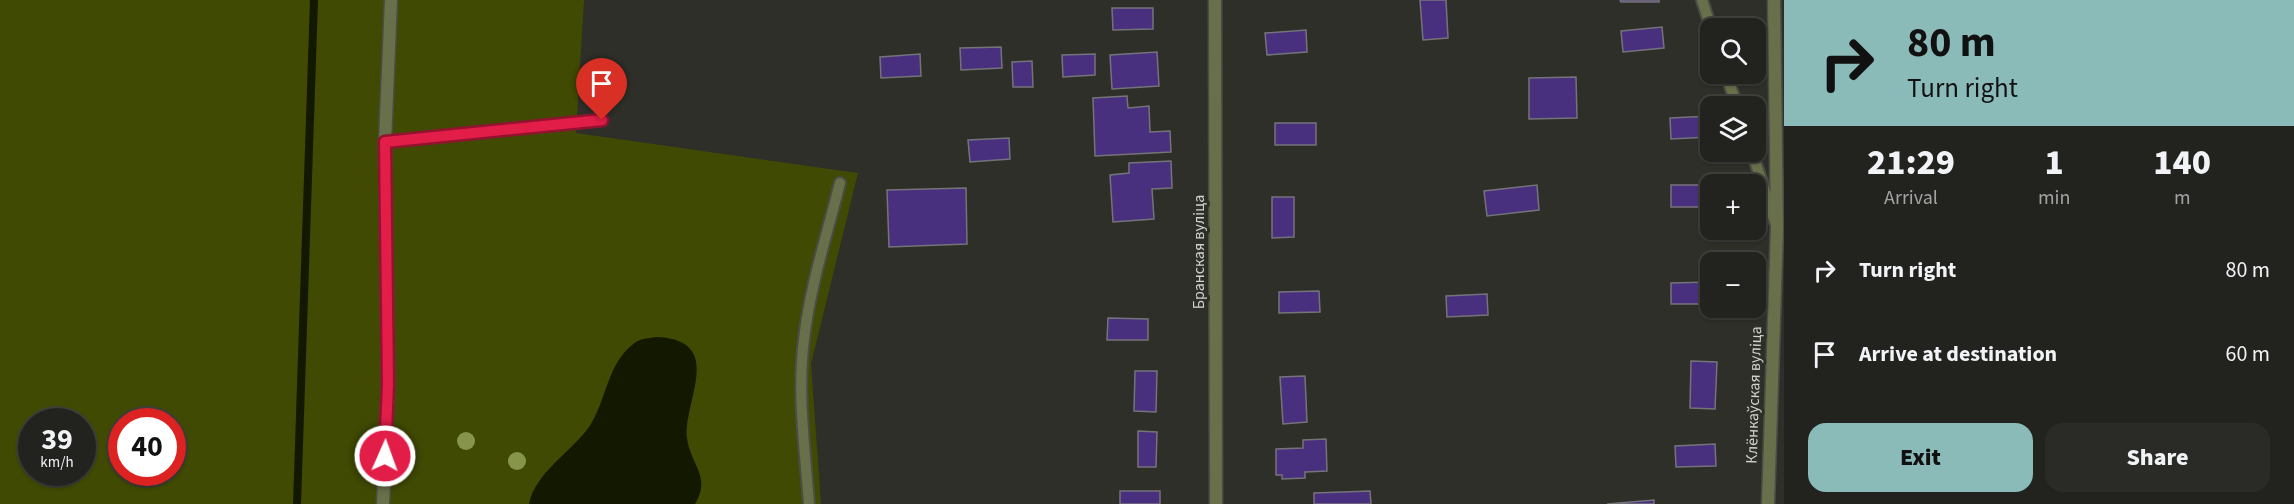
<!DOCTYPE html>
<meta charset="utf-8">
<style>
body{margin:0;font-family:"Source Sans 3",sans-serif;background:#2a2b27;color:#f1f3f6;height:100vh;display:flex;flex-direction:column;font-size:22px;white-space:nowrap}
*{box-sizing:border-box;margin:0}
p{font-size:20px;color:#a2a4a4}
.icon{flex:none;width:33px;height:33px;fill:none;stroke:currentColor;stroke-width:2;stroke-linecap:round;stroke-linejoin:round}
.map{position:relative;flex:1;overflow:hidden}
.panel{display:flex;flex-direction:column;background:#22231e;width:510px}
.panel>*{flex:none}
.hud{background:#8bbbb9;color:#111;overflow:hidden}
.fabs{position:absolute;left:1700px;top:18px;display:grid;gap:12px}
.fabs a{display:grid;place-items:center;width:66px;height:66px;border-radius:12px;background:#22231e;box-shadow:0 2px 4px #0004,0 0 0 2px #3f403c;font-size:30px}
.speed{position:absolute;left:18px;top:408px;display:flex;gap:12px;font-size:30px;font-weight:700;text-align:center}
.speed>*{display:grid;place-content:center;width:78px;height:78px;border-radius:50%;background:#22231e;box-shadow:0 2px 4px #0004,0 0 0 2px #3f403c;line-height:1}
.speed small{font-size:15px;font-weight:400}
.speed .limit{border:9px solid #d22;background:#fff;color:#111}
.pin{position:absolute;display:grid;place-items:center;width:51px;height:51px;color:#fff;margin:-62px -26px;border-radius:50% 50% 50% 0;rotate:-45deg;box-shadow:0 0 6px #0007}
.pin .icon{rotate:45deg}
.me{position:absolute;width:66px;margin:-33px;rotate:2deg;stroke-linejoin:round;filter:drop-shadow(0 0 4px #0008)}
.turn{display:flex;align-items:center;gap:21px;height:126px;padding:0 24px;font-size:27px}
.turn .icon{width:78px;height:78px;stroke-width:2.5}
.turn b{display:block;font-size:42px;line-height:51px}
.eta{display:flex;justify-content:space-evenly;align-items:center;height:102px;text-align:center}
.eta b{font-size:36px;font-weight:800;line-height:42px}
.cta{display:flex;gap:12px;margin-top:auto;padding:12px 24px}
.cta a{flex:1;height:69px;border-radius:18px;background:#8bbbb9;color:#111;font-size:24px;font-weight:800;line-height:69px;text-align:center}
.cta a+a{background:#2a2b27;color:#f1f3f6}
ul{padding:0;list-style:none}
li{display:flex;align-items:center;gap:18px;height:84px;padding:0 24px}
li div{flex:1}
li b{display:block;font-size:22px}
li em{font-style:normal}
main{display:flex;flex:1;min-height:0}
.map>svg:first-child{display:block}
.green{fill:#404a02;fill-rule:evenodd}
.water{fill:#131800}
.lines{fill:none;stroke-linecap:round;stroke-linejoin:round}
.stream{stroke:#131800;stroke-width:8}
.building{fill:#48307e;stroke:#75737a;stroke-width:1.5}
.service-casing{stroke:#4b4c46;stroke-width:14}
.minor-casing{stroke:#4b4c46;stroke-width:15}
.tertiary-casing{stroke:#4b4c46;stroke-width:15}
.service{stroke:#67704a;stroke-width:10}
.minor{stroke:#67704a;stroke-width:12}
.tertiary{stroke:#67704a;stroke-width:12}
.tree{fill:#87954b}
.route-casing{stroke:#92132f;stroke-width:15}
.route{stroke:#e11d48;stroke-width:10}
.labels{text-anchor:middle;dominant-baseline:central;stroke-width:6;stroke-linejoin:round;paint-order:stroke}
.street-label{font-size:16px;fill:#d1d2ce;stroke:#2d2f28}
</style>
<main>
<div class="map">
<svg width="1784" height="504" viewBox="0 0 1784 504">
<rect width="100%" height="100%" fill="#2d2f28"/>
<path class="green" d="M0,0H584L576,133L858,173L811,364L821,504H0ZM32,422H82V472H32ZM122,422H172V472H122Z"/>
<path class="water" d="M658,337C726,341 683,402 687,438C690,464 712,477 695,504H529C535,473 571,452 589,427C606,402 607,365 632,345C639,338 649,338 658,337Z"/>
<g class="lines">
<path class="stream" d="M297,504L314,0"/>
</g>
<path class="building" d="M1420,0H1446L1448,38L1423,40Z
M1620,0H1659V2H1621Z
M1112,8H1153V29L1113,30Z
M1662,27L1664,48L1623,52L1621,31Z
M1306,30L1307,52L1267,55L1265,33Z
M1001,47L1002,68L961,70L960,48Z
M1157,52L1159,86L1112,89L1110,55Z
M920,54L921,76L881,78L880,57Z
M1095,54V75L1063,77L1062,55Z
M1032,61L1033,87H1013L1012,62Z
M1576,77L1577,118L1529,119V78Z
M1127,96L1128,108L1149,106L1150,132L1170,131L1171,152L1095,156L1093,98Z
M1710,116V137L1671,139L1670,118Z
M1275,123H1316V145H1275Z
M1009,138L1010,159L970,162L968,140Z
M1171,161L1172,188L1152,189L1154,219L1113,222L1110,175L1129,173V163Z
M1537,185L1539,210L1487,216L1484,191Z
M1671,185H1710V207H1671Z
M966,188L967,244L889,247L887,190Z
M1272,197H1294V237L1272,238Z
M1710,282V304H1671V283Z
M1319,291L1320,312L1279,313V292Z
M1487,294L1488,315L1447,317L1446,296Z
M1108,318L1148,319V340H1107Z
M1691,361L1717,362L1715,409L1690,408Z
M1135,371H1157L1156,412L1134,411Z
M1305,376L1307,422L1283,424L1280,377Z
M1138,431L1157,432L1156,467H1138Z
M1326,439L1327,471L1305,472V478L1282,479V475H1276V449L1303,448V440Z
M1715,444L1716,466L1676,467L1675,446Z
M1120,491H1160V504H1120Z
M1370,491L1371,504H1314V493Z
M1654,500V504H1607Z"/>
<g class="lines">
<g class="service-casing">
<path id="service" d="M1702,0L1711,28
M1726,74L1737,106
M385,142L602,120
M1752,152L1775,222
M809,504C805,449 797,394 804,339C810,287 827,234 840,183"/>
</g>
<g class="minor-casing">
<path id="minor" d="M1215,0L1216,504
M1768,504L1777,228L1774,0"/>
</g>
<g class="tertiary-casing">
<path id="tertiary" d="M383,504L388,385L385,142L391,0"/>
</g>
<use href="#service" class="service"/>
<use href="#minor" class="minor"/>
<use href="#tertiary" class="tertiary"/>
</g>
<g class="tree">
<circle cx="466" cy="441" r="9"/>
<circle cx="517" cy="461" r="9"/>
</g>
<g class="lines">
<g class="route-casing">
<path id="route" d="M385,456L388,384L385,142L602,120"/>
</g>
<use href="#route" class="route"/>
</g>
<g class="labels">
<g class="street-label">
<text transform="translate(1199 252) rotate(-90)">Бранская вуліца</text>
<text transform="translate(1754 395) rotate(-88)">Клёнкаўская вуліца</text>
</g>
</g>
</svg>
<div class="fabs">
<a><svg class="icon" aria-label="search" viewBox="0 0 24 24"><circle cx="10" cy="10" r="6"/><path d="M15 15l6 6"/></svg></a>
<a><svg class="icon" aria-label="layers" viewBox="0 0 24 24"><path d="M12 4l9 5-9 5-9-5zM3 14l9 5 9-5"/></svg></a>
<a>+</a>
<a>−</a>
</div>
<div class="speed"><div>39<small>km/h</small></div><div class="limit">40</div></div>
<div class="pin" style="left:602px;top:120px;background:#d93025"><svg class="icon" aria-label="arrive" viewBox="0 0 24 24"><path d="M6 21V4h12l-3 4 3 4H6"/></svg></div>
<svg class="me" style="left:385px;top:456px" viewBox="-20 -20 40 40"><circle r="17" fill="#e11d48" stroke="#fff" stroke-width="3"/><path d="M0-11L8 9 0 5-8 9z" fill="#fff"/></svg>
</div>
<section class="panel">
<div class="hud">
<div class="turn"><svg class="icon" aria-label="right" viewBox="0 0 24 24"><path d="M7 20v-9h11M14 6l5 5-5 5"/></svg><div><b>80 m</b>Turn right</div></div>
</div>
<div class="eta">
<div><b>21:29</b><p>Arrival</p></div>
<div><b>1</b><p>min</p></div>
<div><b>140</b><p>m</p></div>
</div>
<ul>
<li><svg class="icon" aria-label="right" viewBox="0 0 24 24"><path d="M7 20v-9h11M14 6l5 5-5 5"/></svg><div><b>Turn right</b></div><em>80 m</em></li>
<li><svg class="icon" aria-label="arrive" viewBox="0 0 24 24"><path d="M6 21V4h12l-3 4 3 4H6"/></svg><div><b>Arrive at destination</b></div><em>60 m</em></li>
</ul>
<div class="cta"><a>Exit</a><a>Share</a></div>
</section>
</main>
